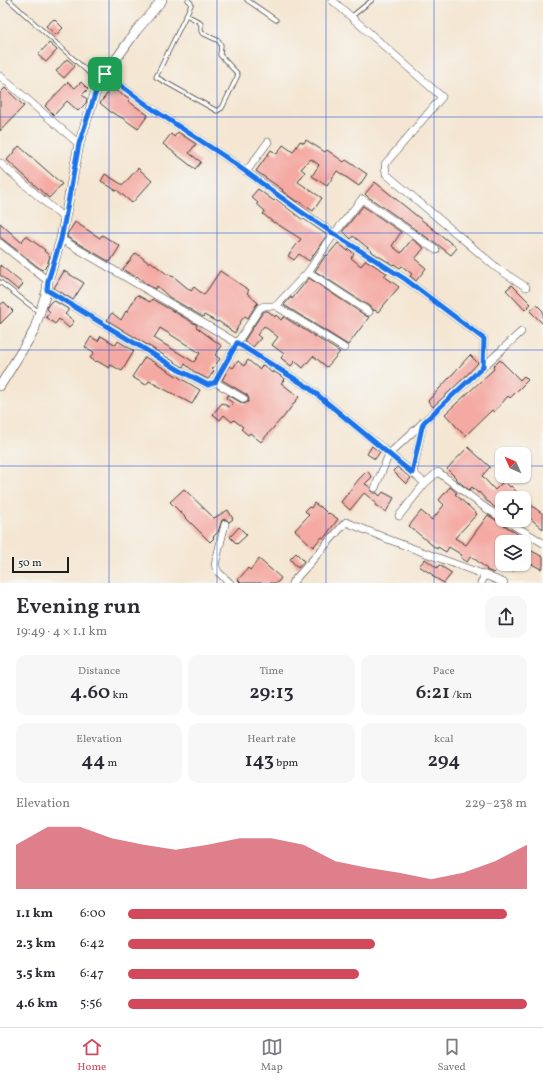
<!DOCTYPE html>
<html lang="en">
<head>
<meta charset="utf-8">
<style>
  :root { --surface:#fff; --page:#f7f7f7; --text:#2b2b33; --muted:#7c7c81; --line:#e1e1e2; --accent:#d1495b }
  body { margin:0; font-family:Vollkorn,serif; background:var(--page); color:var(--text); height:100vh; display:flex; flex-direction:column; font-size:15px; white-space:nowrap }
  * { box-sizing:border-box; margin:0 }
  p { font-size:13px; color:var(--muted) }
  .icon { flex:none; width:22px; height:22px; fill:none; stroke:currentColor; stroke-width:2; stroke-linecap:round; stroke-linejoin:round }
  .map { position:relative; height:583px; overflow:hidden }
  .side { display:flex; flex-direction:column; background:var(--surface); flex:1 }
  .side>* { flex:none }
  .needle { width:26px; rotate:315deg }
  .controls { position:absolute; left:495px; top:447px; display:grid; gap:8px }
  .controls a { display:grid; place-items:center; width:36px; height:36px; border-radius:8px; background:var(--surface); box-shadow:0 1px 3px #0004; font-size:20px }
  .scale { position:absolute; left:12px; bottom:10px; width:57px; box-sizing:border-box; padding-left:4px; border:2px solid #1c1c1c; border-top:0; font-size:11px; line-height:14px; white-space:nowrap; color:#1c1c1c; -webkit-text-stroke:3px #f6f6f2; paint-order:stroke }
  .pin { position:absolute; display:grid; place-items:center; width:34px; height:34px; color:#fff; margin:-17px; border-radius:8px; box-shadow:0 2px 6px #0006 }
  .round { display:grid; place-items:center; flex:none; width:42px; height:42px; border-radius:12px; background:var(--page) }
  .overview { display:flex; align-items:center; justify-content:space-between; height:68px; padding:0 16px }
  h1 { font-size:22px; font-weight:600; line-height:30px }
  .stats { display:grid; grid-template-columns:repeat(3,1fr); gap:6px; height:68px; padding:4px 16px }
  .stats div { display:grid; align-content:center; border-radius:10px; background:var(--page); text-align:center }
  .stats b { font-size:20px; font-weight:600 }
  .stats small { font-size:11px; font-weight:400 }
  .stats p { font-size:11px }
  .chart { height:112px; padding:8px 16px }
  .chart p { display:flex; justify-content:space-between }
  .chart svg { width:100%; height:72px; margin-top:4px; fill:var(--accent); opacity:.7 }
  ul { padding:0 16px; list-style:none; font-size:13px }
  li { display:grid; grid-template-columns:64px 48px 1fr; align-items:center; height:30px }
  li i { height:10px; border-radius:5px; background:var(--accent) }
  .menu { display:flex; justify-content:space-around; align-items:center; height:56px; border-top:1px solid var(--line); background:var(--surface); font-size:11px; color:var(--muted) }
  .menu a { display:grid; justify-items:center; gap:2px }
  .menu .active { color:var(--accent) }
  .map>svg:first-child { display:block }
  .building { fill:#f4a9a2; fill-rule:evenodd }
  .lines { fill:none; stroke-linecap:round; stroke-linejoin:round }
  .service-casing { stroke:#3c3a37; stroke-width:5 }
  .minor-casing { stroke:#3c3a37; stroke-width:8 }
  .tertiary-casing { stroke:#3c3a37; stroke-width:10 }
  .service { stroke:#fff; stroke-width:3.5 }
  .minor { stroke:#fff; stroke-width:7 }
  .tertiary { stroke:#fff; stroke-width:9 }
  .route-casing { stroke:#fff; stroke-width:8 }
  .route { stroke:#1a73e8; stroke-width:5 }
  .grid { fill:none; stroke:#1d4ed8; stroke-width:1; stroke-opacity:0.55 }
</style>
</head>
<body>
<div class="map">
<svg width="543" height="583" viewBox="0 0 543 583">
  <rect width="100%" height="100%" fill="#f6f6f2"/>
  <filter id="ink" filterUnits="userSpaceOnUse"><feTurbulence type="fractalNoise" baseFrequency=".025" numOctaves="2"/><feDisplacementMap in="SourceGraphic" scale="8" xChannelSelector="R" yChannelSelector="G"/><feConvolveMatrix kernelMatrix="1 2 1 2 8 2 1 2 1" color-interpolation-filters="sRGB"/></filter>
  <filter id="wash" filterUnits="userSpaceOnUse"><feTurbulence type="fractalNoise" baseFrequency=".012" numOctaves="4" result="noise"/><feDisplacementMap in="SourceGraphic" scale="16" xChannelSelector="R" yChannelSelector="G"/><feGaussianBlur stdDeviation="0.9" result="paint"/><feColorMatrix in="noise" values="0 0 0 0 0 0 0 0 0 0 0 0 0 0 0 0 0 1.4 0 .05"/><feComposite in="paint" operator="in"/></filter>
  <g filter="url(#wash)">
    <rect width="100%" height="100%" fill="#f4e6d2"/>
    <g id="blocks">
      <g class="building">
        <polygon points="54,19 63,28 56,35 46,26"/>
        <polygon points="49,43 57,50 46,62 38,55"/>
        <polygon points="67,59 75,66 64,78 56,71"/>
        <polygon points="68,82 75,88 81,82 88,89 82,95 87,99 86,103 78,111 67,101 54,115 45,106"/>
        <polygon points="5,88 24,106 0,131 0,93"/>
        <polygon points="112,88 124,96 124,95 130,99 128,101 148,115 138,129 124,119 111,112 100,103"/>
        <polygon points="178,132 196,144 189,153 201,162 195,169 163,144 171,134 174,137"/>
        <polygon points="306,140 325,152 327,150 344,162 346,160 367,174 359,186 337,171 327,186 312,176 319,165 311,159 301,169 305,172 298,182 322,198 313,211 298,201 297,202 282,191 283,190 256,171 271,150 277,154 283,145 293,152 300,141 304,143"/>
        <polygon points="19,146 62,184 49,198 7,160"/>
        <polygon points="138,168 152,181 132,203 117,190 117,191 101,181 105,174 123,185"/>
        <polygon points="375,182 423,221 457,248 451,255 433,241 432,241 367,196 365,194"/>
        <polygon points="258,189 274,201 276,199 303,220 304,219 327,235 309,261 299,254 294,260 288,256 301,239 274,222 274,223 263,214 265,211 257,204 258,203 251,197"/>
        <polygon points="363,206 401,232 392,246 401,253 412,239 424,248 415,259 426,268 416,281 410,276 412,274 402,266 400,268 394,264 393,265 372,252 372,251 353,236 351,239 343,231"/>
        <polygon points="75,222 100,238 102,235 120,246 110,262 67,237 68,233"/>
        <polygon points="0,223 21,242 26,236 45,250 44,251 50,256 47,265 42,270 0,237"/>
        <polygon points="338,243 348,251 349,249 354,254 351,258 361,266 366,260 387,273 384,276 399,287 378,312 375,310 374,311 372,308 315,271 326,255 327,256"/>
        <polygon points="136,253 149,263 150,261 168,275 169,274 172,277 173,276 191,291 194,287 204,295 220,271 249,290 247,293 258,303 256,305 248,318 245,316 240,322 235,333 230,330 230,329 218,321 217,322 204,315 203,317 169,297 157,286 155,289 146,284 137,276 136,277 125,271 123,269"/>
        <polygon points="0,265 23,284 18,290 0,275"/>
        <polygon points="64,271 84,283 73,300 54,288"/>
        <polygon points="309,278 366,316 369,317 348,345 284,305 291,297 292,299"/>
        <polygon points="512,285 531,304 525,310 506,290"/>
        <path d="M137,295l13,7 2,-3 45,26 -1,2 26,19 -7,9 5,4 -8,10 2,2 -6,8 -12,-6 -11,-9 -2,3 -2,-1 -74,-46 5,-7 9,7 5,-9 1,1zM160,328l40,25 -6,9 -40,-24z"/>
        <polygon points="53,300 68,309 68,311 65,314 74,321 69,328 59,319 55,324 46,317 50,312 47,309 48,305"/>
        <polygon points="4,302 13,311 0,324 0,305"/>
        <polygon points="537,305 543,311 543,324 530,311"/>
        <polygon points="265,311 268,311 275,317 276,315 281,320 284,317 340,352 327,367 313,356 303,368 295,361 291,366 281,358 284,354 272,345 278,337 264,326 257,335 261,338 253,347 244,341 263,312"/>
        <polygon points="101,336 116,345 118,341 134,351 122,371 111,365 109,368 97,361 96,362 90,358 94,352 85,347 91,337 98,341"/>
        <polygon points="470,355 478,363 465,377 433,407 428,401"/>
        <polygon points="145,357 200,390 192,404 149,381 146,385 132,377"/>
        <polygon points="248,360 259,369 263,365 272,373 273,371 281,376 285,379 281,383 299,397 282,419 281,419 261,442 250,433 248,435 241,429 243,427 234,420 232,422 224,415 220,420 213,414 222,403 229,407 233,403 226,398 228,395 242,403 244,404 248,402 249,399 247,395 222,380 230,366 233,368 238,361 244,366"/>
        <polygon points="500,360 520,380 524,376 528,380 510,398 508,396 494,412 492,410 465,436 445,414 494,369 493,367"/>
        <polygon points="372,446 380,452 375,459 367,454"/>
        <polygon points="468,447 490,467 482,476 495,490 504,481 510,487 511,486 518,493 512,498 502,498 502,507 499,510 494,507 489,502 488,502 479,492 478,493 472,487 469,490 457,480 457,479 447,469"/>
        <polygon points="397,467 411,478 406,484 393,471"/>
        <polygon points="367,471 372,477 365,484 370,487 371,491 373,493 377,493 380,496 383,492 394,498 386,512 375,505 376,503 364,493 350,510 341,502 359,479"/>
        <polygon points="450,487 457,493 455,494 477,514 455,538 466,545 488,515 516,533 522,538 519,542 502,542 502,564 517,564 514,571 499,564 494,573 486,570 487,569 471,556 467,562 460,557 462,555 449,547 446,552 438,547 437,549 409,526 421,511 432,520 444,505 439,500"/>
        <polygon points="184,489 214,518 228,510 233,519 229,522 226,519 222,520 218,532 213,537 214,538 210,542 170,502"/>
        <polygon points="524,500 543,514 543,529 524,513"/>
        <polygon points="314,503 320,507 320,506 328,514 329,513 338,519 324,538 322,537 313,547 295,530 309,515 305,511 309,507 311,508"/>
        <polygon points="239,527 247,535 237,544 230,537"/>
        <polygon points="524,540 531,545 528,549 543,557 543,566 541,569 524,560"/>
        <polygon points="296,553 304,561 298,568 290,559"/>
        <polygon points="259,559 281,578 277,583 241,583 238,580 248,568 250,570"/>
        <polygon points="425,559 437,568 439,565 452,573 444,583 432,576 433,575 419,566"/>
      </g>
    </g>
  </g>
  <g filter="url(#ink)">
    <use href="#blocks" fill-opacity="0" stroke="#3c3a37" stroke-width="1"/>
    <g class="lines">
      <defs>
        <g id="service">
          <polyline points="9,0 88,72 97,84"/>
          <polyline points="247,0 276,20"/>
          <polyline points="186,15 198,21 201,24 201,31 202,33 219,41 221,45 220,55 236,72 238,75 222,108 217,111 156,77 191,5 191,3 188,0"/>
          <polyline points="351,17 372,0"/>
          <polyline points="0,282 39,312"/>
        </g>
        <g id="minor">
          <polyline points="332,0 442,97 385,164 386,174 497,268 526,287"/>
          <polyline points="105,74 154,110 224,156 334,234 308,272 369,312"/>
          <polyline points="0,76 79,144"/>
          <polyline points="0,163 65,219"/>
          <polyline points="246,172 268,142"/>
          <polyline points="61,239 237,343 308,387 425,483 438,472 487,509 502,518"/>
          <polyline points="0,243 48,281"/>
          <polyline points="436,250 362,199 334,234 405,279 484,339 483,367"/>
          <polyline points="47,290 179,370 208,385 215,382 237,343 260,308 264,306 276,306 344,348"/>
          <polyline points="276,306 308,272"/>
          <polyline points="215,382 244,399"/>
          <polyline points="413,473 423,422"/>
          <polyline points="375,488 389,454 521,332"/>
          <polyline points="399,516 425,483"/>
          <polyline points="505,520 543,543"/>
          <polyline points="225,524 215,565 218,572 230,583"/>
          <polyline points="292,583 346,522 390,540 485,575 504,583"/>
          <polyline points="481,583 485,575"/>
        </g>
        <polyline id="tertiary" points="0,386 34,331 47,290 48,281 61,239 79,144 98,85 136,31 162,0"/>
      </defs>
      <use href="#service" class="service-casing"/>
      <use href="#minor" class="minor-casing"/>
      <use href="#tertiary" class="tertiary-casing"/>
      <use href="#service" class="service"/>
      <use href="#minor" class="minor"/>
      <use href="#tertiary" class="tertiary"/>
    </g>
  </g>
  <g class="lines" filter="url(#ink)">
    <defs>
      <polygon id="route" points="105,74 154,110 224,156 300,211 334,234 405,279 484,339 483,367 424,422 422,427 412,473 308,387 237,343 215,382 208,385 179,370 47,290 48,281 61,239 65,219 79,144 98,85"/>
    </defs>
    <use href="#route" class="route-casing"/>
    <use href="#route" class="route"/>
  </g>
  <path class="grid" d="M109,0v583M217,0v583M326,0v583M434,0v583M0,117h543M0,233h543M0,350h543M0,466h502M524,466h19"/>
</svg>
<div class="controls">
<a><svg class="needle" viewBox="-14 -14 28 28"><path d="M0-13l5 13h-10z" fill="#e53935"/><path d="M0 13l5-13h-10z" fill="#7c7c81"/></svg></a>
<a><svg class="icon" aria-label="locate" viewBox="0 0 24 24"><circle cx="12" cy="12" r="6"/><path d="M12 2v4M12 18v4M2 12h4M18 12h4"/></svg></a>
<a><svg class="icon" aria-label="layers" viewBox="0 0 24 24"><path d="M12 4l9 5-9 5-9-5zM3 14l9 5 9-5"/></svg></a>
</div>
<div class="scale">50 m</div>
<div class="pin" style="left:105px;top:74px;background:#1e9e55"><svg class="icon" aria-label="arrive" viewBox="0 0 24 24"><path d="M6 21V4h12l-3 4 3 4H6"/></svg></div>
</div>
<section class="side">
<div class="overview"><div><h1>Evening run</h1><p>19:49 · 4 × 1.1 km</p></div><a class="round"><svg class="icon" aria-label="share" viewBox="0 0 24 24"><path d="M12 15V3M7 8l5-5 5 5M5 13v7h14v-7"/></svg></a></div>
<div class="stats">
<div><p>Distance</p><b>4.60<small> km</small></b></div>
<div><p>Time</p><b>29:13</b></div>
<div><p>Pace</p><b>6:21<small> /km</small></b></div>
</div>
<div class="stats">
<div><p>Elevation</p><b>44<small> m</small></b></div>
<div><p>Heart rate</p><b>143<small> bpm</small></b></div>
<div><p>kcal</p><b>294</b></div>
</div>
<div class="chart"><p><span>Elevation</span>229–238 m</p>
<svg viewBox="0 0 160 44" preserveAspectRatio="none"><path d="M0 44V17L10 6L20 6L30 13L40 17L50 20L60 17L70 13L80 13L90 17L100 27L110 31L120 34L130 38L140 34L150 27L160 17V44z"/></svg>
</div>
<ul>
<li><b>1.1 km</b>6:00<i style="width:95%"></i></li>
<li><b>2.3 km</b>6:42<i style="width:62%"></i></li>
<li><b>3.5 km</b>6:47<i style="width:58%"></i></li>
<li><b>4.6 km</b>5:56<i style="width:100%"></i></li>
</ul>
</section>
<nav class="menu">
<a class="active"><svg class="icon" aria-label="home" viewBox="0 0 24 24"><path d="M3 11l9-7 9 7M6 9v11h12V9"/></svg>Home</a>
<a><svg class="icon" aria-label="map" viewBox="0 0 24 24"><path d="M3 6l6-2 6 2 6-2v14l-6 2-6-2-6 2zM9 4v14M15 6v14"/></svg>Map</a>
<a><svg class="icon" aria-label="saved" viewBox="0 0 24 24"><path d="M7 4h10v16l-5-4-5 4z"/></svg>Saved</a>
</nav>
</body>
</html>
